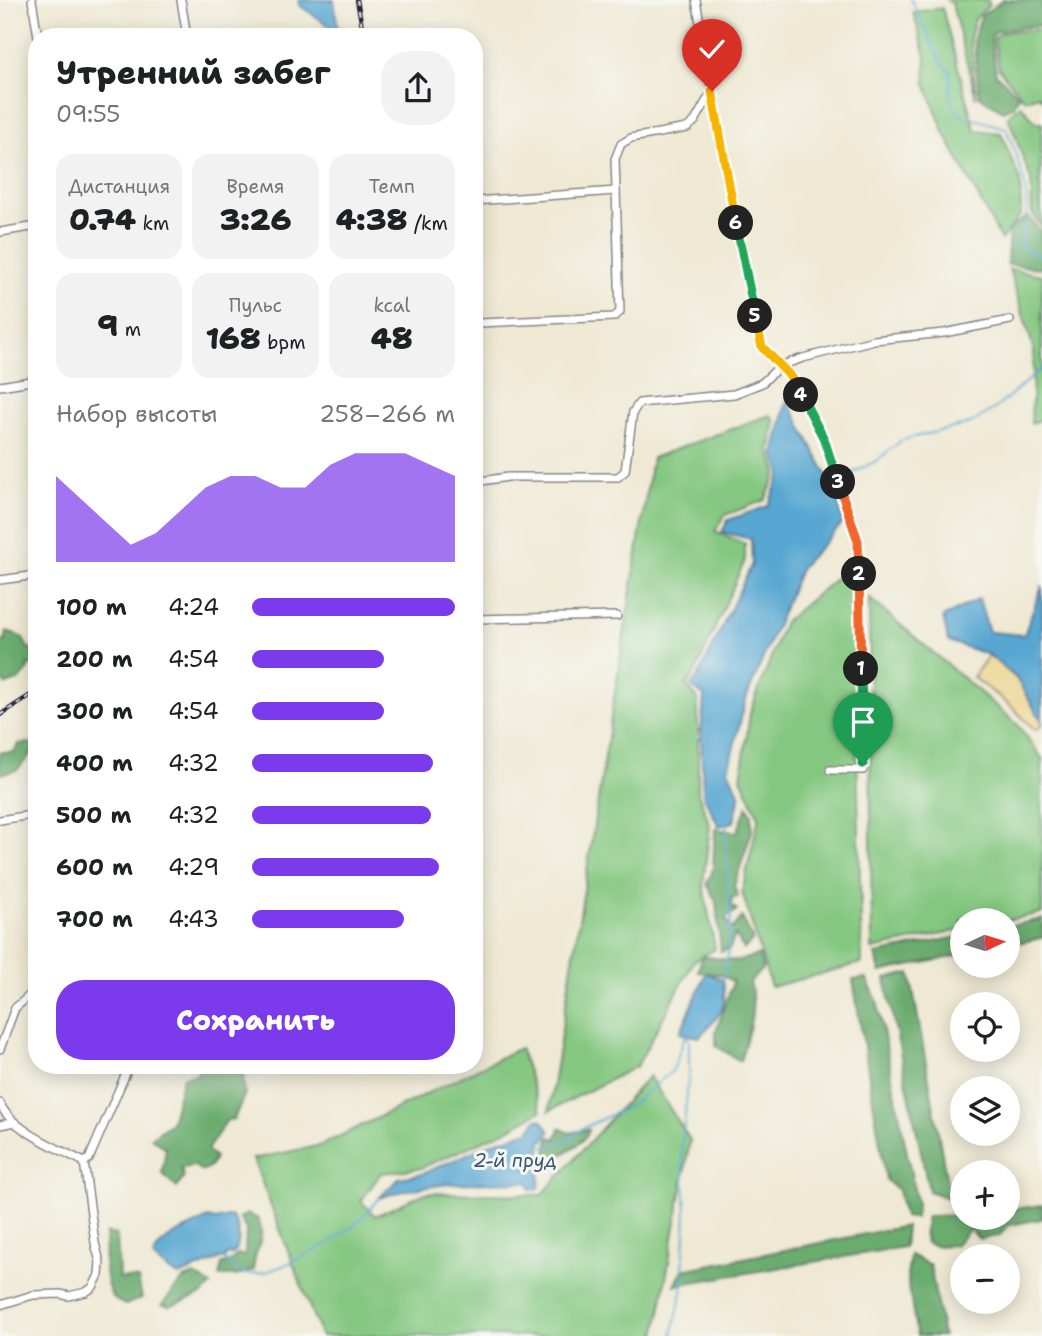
<!DOCTYPE html>
<html lang="ru">
<head>
<meta charset="utf-8">
<style>
  :root { --surface:#fff; --page:#f2f2f2; --text:#202124; --muted:#757577; --accent:#7c3aed }
  body { margin:0; font-family:"Shantell Sans",sans-serif; background:var(--page); color:var(--text); height:100vh; display:flex; flex-direction:column; font-size:26px; white-space:nowrap }
  * { box-sizing:border-box; margin:0 }
  p { font-size:23px; color:var(--muted) }
  .icon { flex:none; width:38px; height:38px; fill:none; stroke:currentColor; stroke-width:2; stroke-linecap:round; stroke-linejoin:round }
  .map { position:relative; flex:1; overflow:hidden }
  .details { position:absolute; left:28px; top:28px; width:455px; height:1046px; display:flex; flex-direction:column; background:var(--surface); border-radius:28px; box-shadow:0 4px 18px #0003 }
  .details>* { flex:none }
  .needle { width:46px; rotate:86deg }
  .controls { position:absolute; left:950px; top:908px; display:grid; gap:14px }
  .controls a { display:grid; place-items:center; width:70px; height:70px; border-radius:50%; background:var(--surface); box-shadow:0 4px 18px #0003; font-size:35px }
  .pin { position:absolute; display:grid; place-items:center; width:60px; height:60px; color:#fff; margin:-72px -30px; border-radius:50% 50% 50% 0; rotate:-45deg; box-shadow:0 0 7px #0007 }
  .pin .icon { rotate:45deg }
  .km { position:absolute; width:35px; height:35px; margin:-18px; border-radius:50%; background:#222; color:#fff; font-size:19px; line-height:35px; text-align:center }
  .round { display:grid; place-items:center; flex:none; width:74px; height:74px; border-radius:28px; background:var(--page) }
  .head { display:flex; align-items:center; justify-content:space-between; height:119px; padding:0 28px }
  h1 { font-size:32px; font-weight:800; line-height:52px }
  .figures { display:grid; grid-template-columns:repeat(3,1fr); gap:10px; height:119px; padding:7px 28px }
  .figures div { display:grid; align-content:center; border-radius:18px; background:var(--page); text-align:center }
  .figures b { font-size:30px; font-weight:800 }
  .figures small { font-size:19px; font-weight:400 }
  .figures p { font-size:19px }
  .chart { height:196px; padding:14px 28px }
  .chart p { display:flex; justify-content:space-between }
  .chart svg { width:100%; height:126px; margin-top:7px; fill:var(--accent); opacity:.7 }
  .action { display:flex; gap:14px; margin-top:auto; padding:14px 28px }
  .action a { flex:1; height:80px; border-radius:28px; background:var(--accent); color:#fff; font-size:28px; font-weight:800; line-height:80px; text-align:center }
  ul { padding:0 28px; list-style:none; font-size:23px }
  li { display:grid; grid-template-columns:112px 84px 1fr; align-items:center; height:52px }
  li i { height:18px; border-radius:9px; background:var(--accent) }
  .map>svg:first-child { display:block }
  .green { fill:#84c780; stroke:#53745e; stroke-width:2 }
  .forest { fill:#6bac6e; stroke:#466754; stroke-width:2 }
  .sand { fill:#eeda9e; stroke:#887e6c; stroke-width:2 }
  .water { fill:#59a7d2; stroke:#3e6486; stroke-width:2 }
  .lines { fill:none; stroke-linecap:round; stroke-linejoin:round }
  .stream { stroke:#59a7d2; stroke-width:2 }
  .minor-casing { stroke:#888687; stroke-width:10 }
  .minor { stroke:#fff; stroke-width:7 }
  .rail-casing { stroke:#22223b; stroke-width:4.5 }
  .rail { stroke:#f6f6f2; stroke-width:2; stroke-dasharray:5; stroke-linecap:butt }
  .split-1-casing { stroke:#fff; stroke-width:14 }
  .split-2-casing { stroke:#fff; stroke-width:14 }
  .split-3-casing { stroke:#fff; stroke-width:14 }
  .split-4-casing { stroke:#fff; stroke-width:14 }
  .split-5-casing { stroke:#fff; stroke-width:14 }
  .split-6-casing { stroke:#fff; stroke-width:14 }
  .split-7-casing { stroke:#fff; stroke-width:14 }
  .split-8-casing { stroke:#fff; stroke-width:14 }
  .split-1 { stroke:#22a559; stroke-width:9 }
  .split-2 { stroke:#f0652b; stroke-width:9 }
  .split-3 { stroke:#f0652b; stroke-width:9 }
  .split-4 { stroke:#22a559; stroke-width:9 }
  .split-5 { stroke:#f5b400; stroke-width:9 }
  .split-6 { stroke:#22a559; stroke-width:9 }
  .split-7 { stroke:#f5b400; stroke-width:9 }
  .split-8 { stroke:#f5b400; stroke-width:9 }
  .labels { text-anchor:middle; stroke-width:6; stroke-linejoin:round; paint-order:stroke }
  .water-label { font-size:19px; font-style:italic; fill:#385777; stroke:#f6f6f2 }
</style>
</head>
<body>
<div class="map">
<svg width="1042" height="1336" viewBox="0 0 1042 1336">
  <rect width="100%" height="100%" fill="#f6f6f2"/>
  <filter id="ink" filterUnits="userSpaceOnUse"><feTurbulence type="fractalNoise" baseFrequency=".0143" numOctaves="2"/><feDisplacementMap in="SourceGraphic" scale="14" xChannelSelector="R" yChannelSelector="G"/><feConvolveMatrix kernelMatrix="1 2 1 2 8 2 1 2 1" color-interpolation-filters="sRGB"/></filter>
  <filter id="wash" filterUnits="userSpaceOnUse"><feTurbulence type="fractalNoise" baseFrequency=".00686" numOctaves="4" result="noise"/><feDisplacementMap in="SourceGraphic" scale="28" xChannelSelector="R" yChannelSelector="G"/><feGaussianBlur stdDeviation="1.57" result="paint"/><feColorMatrix in="noise" values="0 0 0 0 0 0 0 0 0 0 0 0 0 0 0 0 0 1.4 0 .05"/><feComposite in="paint" operator="in"/></filter>
  <g filter="url(#wash)">
    <rect width="100%" height="100%" fill="#efe9d3"/>
    <g class="green">
      <polygon points="947,0 988,0 989,5 974,20 970,38 976,98 952,4"/>
      <polygon points="942,8 975,130 1001,133 1020,181 1021,214 1001,240 944,132 925,82 926,57 913,12"/>
      <polygon points="1042,29 1042,99 1038,95 1025,100 999,69 994,38 1000,33"/>
      <polygon points="1021,105 1035,122 1042,123 1040,193 1042,227 1032,213 1031,180 1008,116"/>
      <polygon points="1009,269 1042,275 1042,419 1031,424 1034,350"/>
      <polygon points="770,415 775,421 770,451 777,473 765,500 725,515 715,531 745,544 745,560 695,673 686,685 698,699 698,793 710,825 703,884 715,949 694,961 637,1066 549,1111 652,458"/>
      <polygon points="848,568 853,586 862,963 771,987 742,892 759,817 741,778 750,713 784,622"/>
      <polygon points="869,598 1018,725 1042,758 1042,913 1008,920 962,920 962,930 872,949"/>
      <polygon points="520,1048 541,1111 507,1130 421,1168 381,1173 361,1201 375,1216 425,1193 542,1195 649,1076 690,1140 656,1336 321,1336 253,1159 322,1145"/>
    </g>
    <g class="forest">
      <polygon points="1003,0 1042,0 1042,25 997,31 991,36 996,74 1019,96 1014,106 1003,111 979,96 974,38 981,16"/>
      <polygon points="1028,216 1042,233 1042,267 1039,268 1007,264 1009,229"/>
      <polygon points="7,632 22,637 28,648 37,651 37,661 32,666 27,665 28,670 18,681 6,685 0,678 0,643 5,641"/>
      <polygon points="37,740 37,747 17,770 0,774 0,752 14,752 18,744 33,743"/>
      <polygon points="747,806 752,815 752,831 734,886 738,897 732,898 731,905 737,910 725,919 732,929 742,917 753,940 744,949 735,935 730,948 721,952 716,902 707,884 713,869 715,829 737,832"/>
      <polygon points="1042,919 1042,938 1008,945 1008,926"/>
      <polygon points="962,936 962,955 880,972 876,954"/>
      <path d="M759,955l4,13 -13,14c7,27 -2,52 -10,79l-24,-15v-15l17,-49 -11,-7 -24,-3 4,-16 35,5z"/>
      <polygon points="910,973 950,1199 929,1191 885,979"/>
      <polygon points="866,978 877,1000 917,1204 915,1218 904,1217 898,1190 886,1180 853,980"/>
      <polygon points="199,1066 247,1066 243,1080 245,1093 234,1119 227,1120 207,1150 215,1157 211,1166 201,1171 195,1166 181,1168 184,1177 177,1188 162,1173 166,1148 151,1138 171,1123 183,1077 198,1074"/>
      <path d="M560,1128l9,5 20,-4c-3,16 -33,27 -45,37l5,-29 7,2z"/>
      <polygon points="1042,1205 1042,1219 1009,1225 999,1236 979,1239 970,1229 955,1245 935,1246 926,1243 924,1230 927,1216 962,1215 962,1218 1008,1218 1008,1210"/>
      <path d="M248,1214l10,5c10,23 -7,33 -4,51l-18,6h-17l3,-12 7,-1 9,-9 7,2 1,-27 -7,-11z"/>
      <polygon points="906,1226 904,1247 675,1285 683,1270"/>
      <path d="M106,1233l11,2 2,43 19,1 4,19 -17,7c-3,-2 -7,-3 -10,-6 -13,-12 -11,-50 -9,-66z"/>
      <polygon points="910,1255 930,1265 943,1336 917,1336 907,1277"/>
      <polygon points="195,1275 211,1285 203,1294 169,1307 162,1305 183,1279"/>
    </g>
    <polygon class="sand" points="989,655 1016,678 1042,721 1042,726 1035,730 1012,707 973,677"/>
    <g class="water">
      <polygon points="299,0 334,0 339,37 333,37 332,28 299,5"/>
      <polygon points="787,399 836,492 843,523 801,567 746,699 728,770 740,795 734,822 719,826 703,795 701,734 704,696 691,686 699,675 752,564 751,539 722,532 728,520 768,506 781,474 774,454"/>
      <polygon points="1042,585 1042,721 1016,678 989,655 948,641 943,617 979,599 989,632 1024,635"/>
      <path d="M706,973l17,7c5,31 -4,35 -24,57l-19,-4z"/>
      <path d="M537,1119l5,1 8,12 -9,11 -2,46 -8,1 -3,-8c-53,1 -97,-1 -149,16l20,-20 23,-4 75,-33 32,-10z"/>
      <path d="M231,1216c9,10 11,29 1,39l-5,-1 -3,5h-4l-41,17c-6,-2 -20,-13 -26,-19 8,-22 36,-27 54,-39l10,2z"/>
    </g>
    <g class="lines">
      <g class="stream">
        <path d="M911,0l31,63 8,8 1,30 9,14 46,13c15,39 30,76 14,117l22,12"/>
        <polyline points="839,480 876,461 902,440 970,424 997,407 1042,368"/>
        <polyline points="723,980 728,954 731,919 728,893 726,824"/>
        <polyline points="541,1148 568,1140 583,1128 628,1107 645,1094 673,1070 685,1036"/>
        <path d="M224,1259c8,7 13,13 23,15 24,4 91,-35 110,-51 8,-7 15,-16 22,-25"/>
        <polyline points="672,1336 682,1292 686,1212 682,1147 689,1070 689,1040 686,1034"/>
      </g>
    </g>
  </g>
  <g filter="url(#ink)">
    <g class="lines">
      <defs>
        <g id="minor">
          <polyline points="32,0 38,37"/>
          <polyline points="181,0 187,37"/>
          <polyline points="696,0 743,263 762,347 792,378 824,439 858,541 863,770 830,770"/>
          <polyline points="474,201 616,191"/>
          <polyline points="0,232 37,226"/>
          <polyline points="474,325 480,323 614,317 620,312 615,159 621,144 631,138 687,128 695,121 712,91"/>
          <polyline points="0,386 37,380"/>
          <polyline points="474,482 508,477 618,477 625,471 633,412 639,403 734,394 762,383 780,366 803,358 874,340 944,333 1010,320"/>
          <polyline points="0,580 37,575"/>
          <polyline points="474,619 617,616"/>
          <polyline points="0,820 37,814"/>
          <polyline points="0,1049 15,1008 37,989"/>
          <path d="M0,1103c9,26 60,46 84,59"/>
          <polyline points="0,1125 14,1122"/>
          <polyline points="0,1305 33,1295 60,1294 69,1296 86,1292 93,1287 99,1275 100,1262 95,1243 84,1162 89,1159 129,1066"/>
        </g>
      </defs>
      <use href="#minor" class="minor-casing"/>
      <use href="#minor" class="minor"/>
      <defs>
        <g id="rail">
          <polyline points="357,0 364,37"/>
          <polyline points="0,715 37,691"/>
        </g>
      </defs>
      <use href="#rail" class="rail-casing"/>
      <use href="#rail" class="rail"/>
    </g>
  </g>
  <g class="lines" filter="url(#ink)">
    <defs>
      <polyline id="split-1" points="861,669 863,764"/>
      <polyline id="split-2" points="859,574 861,669"/>
      <polyline id="split-3" points="838,482 858,541 859,574"/>
      <polyline id="split-4" points="801,395 824,439 838,482"/>
      <polyline id="split-5" points="755,316 762,347 792,378 801,395"/>
      <polyline id="split-6" points="736,223 755,316"/>
      <polyline id="split-7" points="719,130 736,223"/>
      <polyline id="split-8" points="712,91 719,130"/>
    </defs>
    <use href="#split-1" class="split-1-casing"/>
    <use href="#split-2" class="split-2-casing"/>
    <use href="#split-3" class="split-3-casing"/>
    <use href="#split-4" class="split-4-casing"/>
    <use href="#split-5" class="split-5-casing"/>
    <use href="#split-6" class="split-6-casing"/>
    <use href="#split-7" class="split-7-casing"/>
    <use href="#split-8" class="split-8-casing"/>
    <use href="#split-1" class="split-1"/>
    <use href="#split-2" class="split-2"/>
    <use href="#split-3" class="split-3"/>
    <use href="#split-4" class="split-4"/>
    <use href="#split-5" class="split-5"/>
    <use href="#split-6" class="split-6"/>
    <use href="#split-7" class="split-7"/>
    <use href="#split-8" class="split-8"/>
  </g>
  <g class="labels">
    <g class="water-label">
      <text x="515" y="1167">2-й пруд</text>
    </g>
  </g>
</svg>
<div class="controls">
<a><svg class="needle" viewBox="-14 -14 28 28"><path d="M0-13l5 13h-10z" fill="#e53935"/><path d="M0 13l5-13h-10z" fill="#757577"/></svg></a>
<a><svg class="icon" aria-label="locate" viewBox="0 0 24 24"><circle cx="12" cy="12" r="6"/><path d="M12 2v4M12 18v4M2 12h4M18 12h4"/></svg></a>
<a><svg class="icon" aria-label="layers" viewBox="0 0 24 24"><path d="M12 4l9 5-9 5-9-5zM3 14l9 5 9-5"/></svg></a>
<a>+</a>
<a>−</a>
</div>
<div class="pin" style="left:863px;top:764px;background:#1e9e55"><svg class="icon" aria-label="arrive" viewBox="0 0 24 24"><path d="M6 21V4h12l-3 4 3 4H6"/></svg></div>
<div class="pin" style="left:712px;top:91px;background:#d93025"><svg class="icon" aria-label="check" viewBox="0 0 24 24"><path d="M5 12l5 5 9-10"/></svg></div>
<b class="km" style="left:861px;top:669px">1</b>
<b class="km" style="left:859px;top:574px">2</b>
<b class="km" style="left:838px;top:482px">3</b>
<b class="km" style="left:801px;top:395px">4</b>
<b class="km" style="left:755px;top:316px">5</b>
<b class="km" style="left:736px;top:223px">6</b>
<section class="details">
<div class="head"><div><h1>Утренний забег</h1><p>09:55</p></div><a class="round"><svg class="icon" aria-label="share" viewBox="0 0 24 24"><path d="M12 15V3M7 8l5-5 5 5M5 13v7h14v-7"/></svg></a></div>
<div class="figures">
<div><p>Дистанция</p><b>0.74<small> km</small></b></div>
<div><p>Время</p><b>3:26</b></div>
<div><p>Темп</p><b>4:38<small> /km</small></b></div>
</div>
<div class="figures">
<div><b>9<small> m</small></b></div>
<div><p>Пульс</p><b>168<small> bpm</small></b></div>
<div><p>kcal</p><b>48</b></div>
</div>
<div class="chart"><p><span>Набор высоты</span>258–266 m</p>
<svg viewBox="0 0 160 44" preserveAspectRatio="none"><path d="M0 44V14L10 22L20 30L30 38L40 34L50 26L60 18L70 14L80 14L90 18L100 18L110 10L120 6L130 6L140 6L150 10L160 14V44z"/></svg>
</div>
<ul>
<li><b>100 m</b>4:24<i style="width:100%"></i></li>
<li><b>200 m</b>4:54<i style="width:65%"></i></li>
<li><b>300 m</b>4:54<i style="width:65%"></i></li>
<li><b>400 m</b>4:32<i style="width:89%"></i></li>
<li><b>500 m</b>4:32<i style="width:88%"></i></li>
<li><b>600 m</b>4:29<i style="width:92%"></i></li>
<li><b>700 m</b>4:43<i style="width:75%"></i></li>
</ul>
<div class="action"><a>Сохранить</a></div>
</section>
</div>
</body>
</html>
